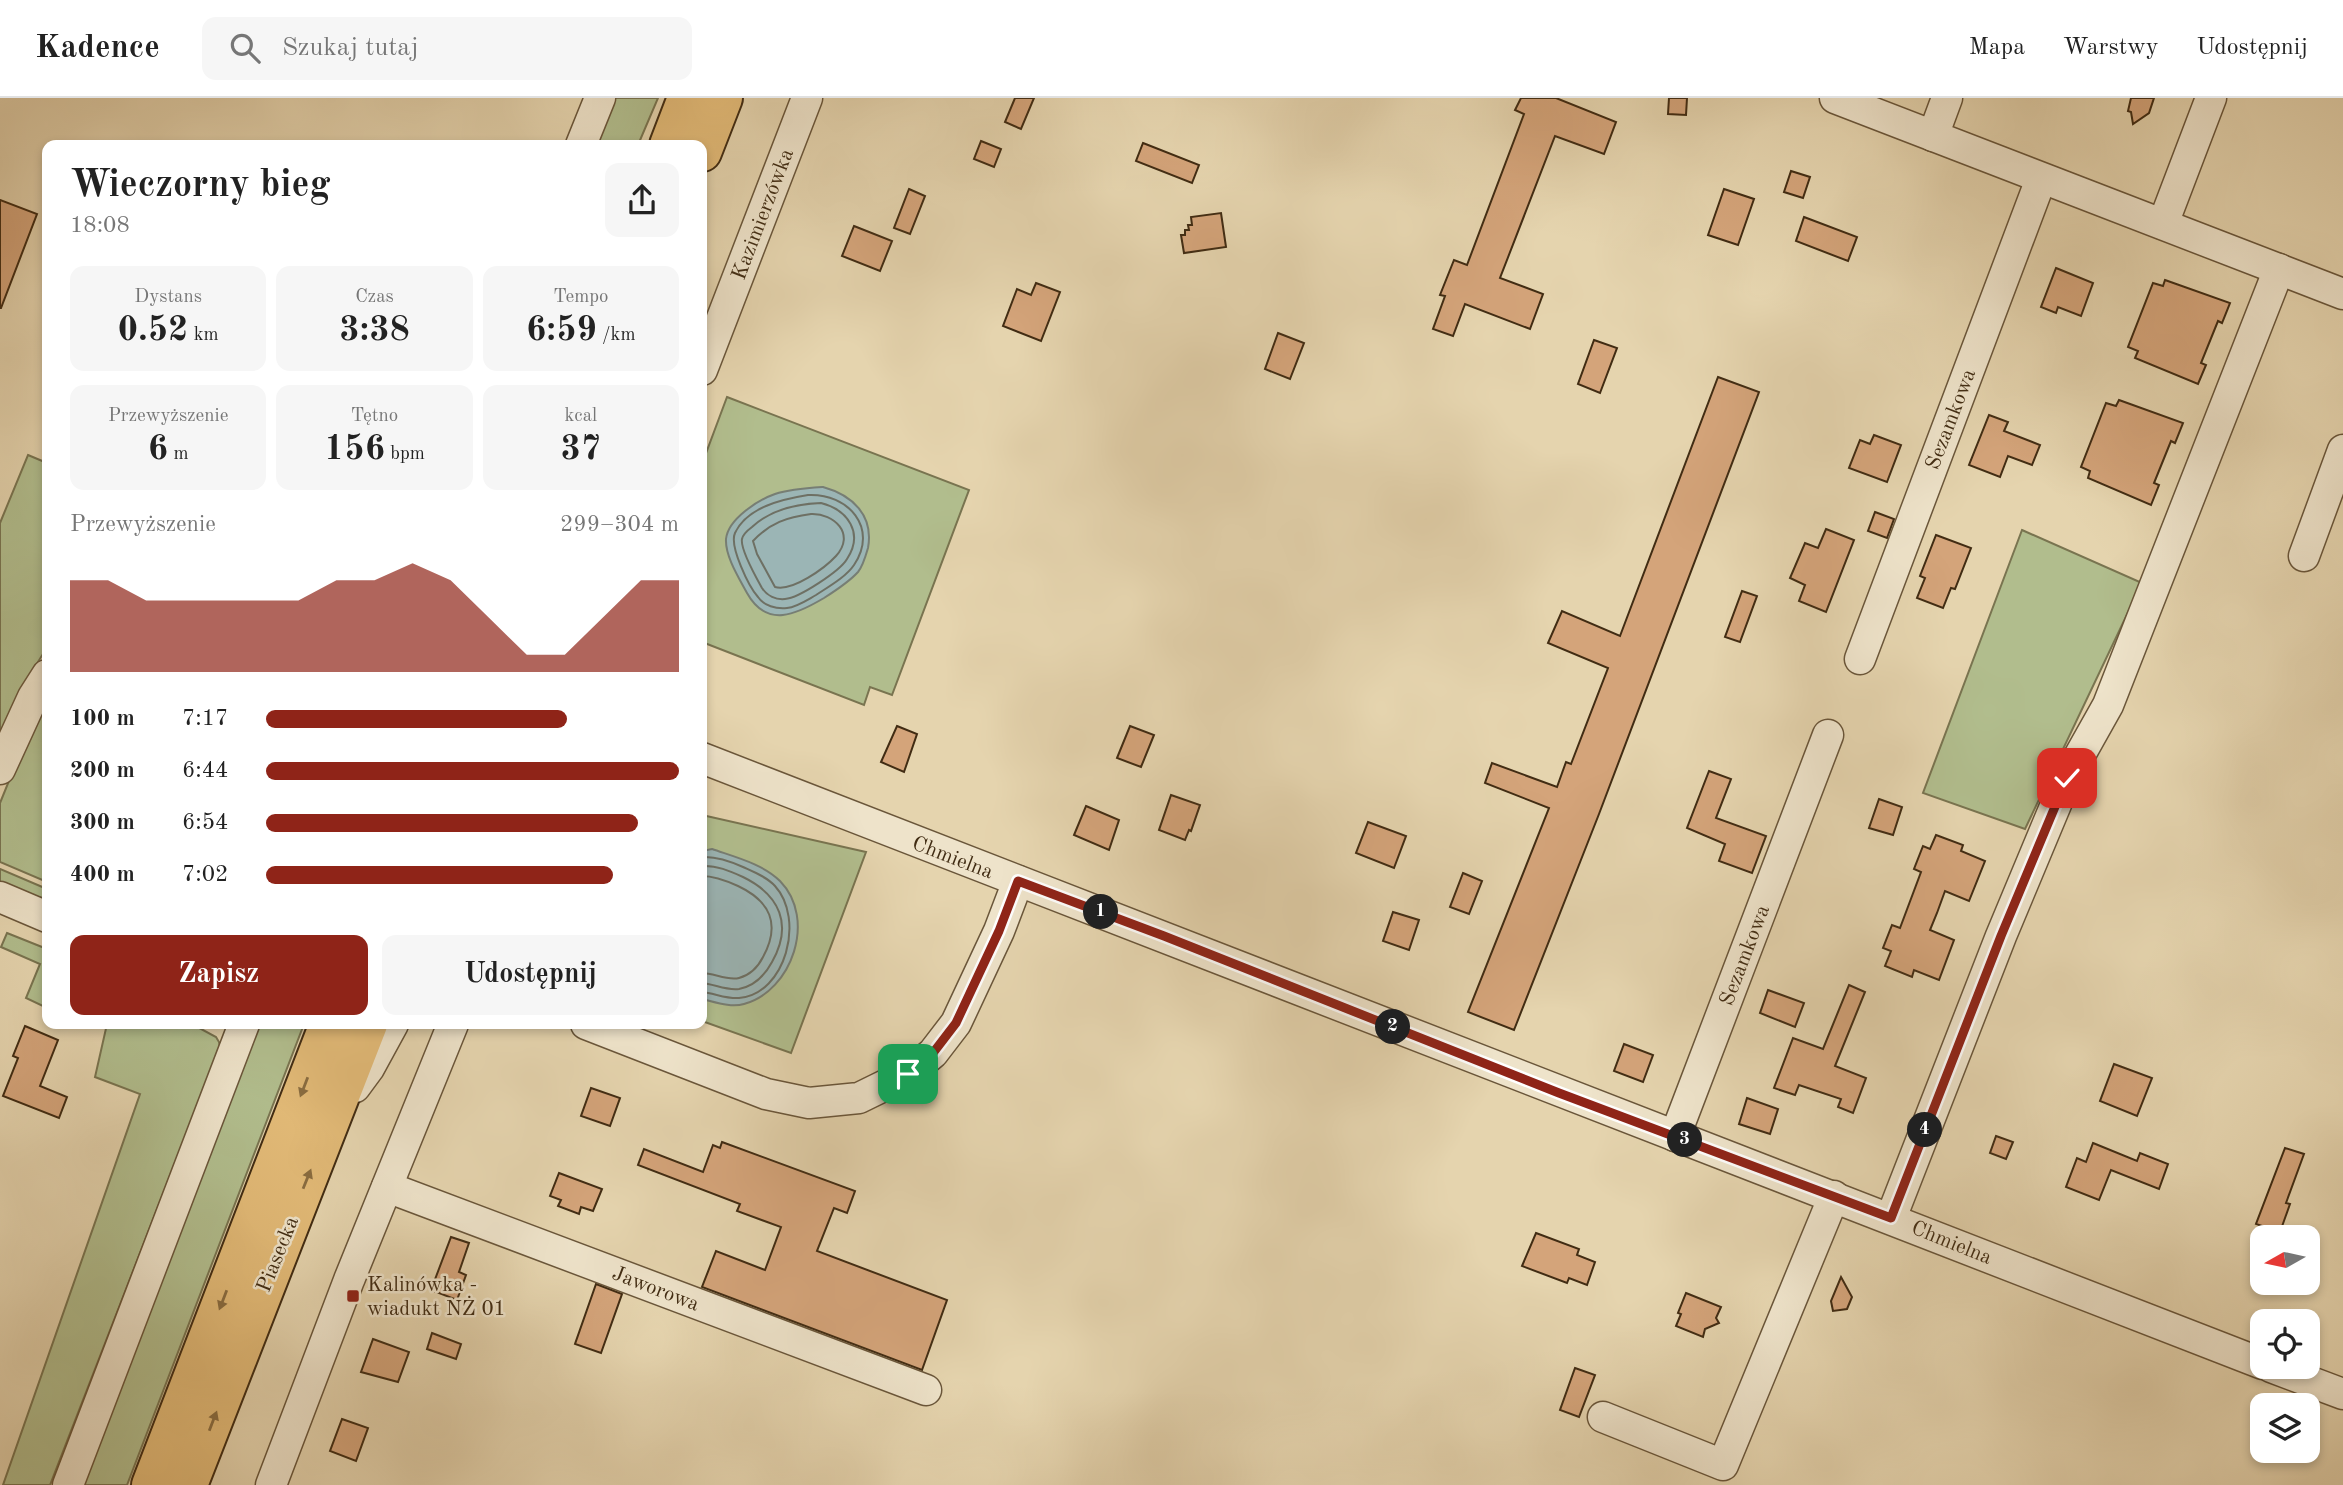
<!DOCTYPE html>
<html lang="pl">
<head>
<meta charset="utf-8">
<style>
  :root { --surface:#fff; --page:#f6f6f6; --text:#222; --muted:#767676; --line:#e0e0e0; --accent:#8f2418 }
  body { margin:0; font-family:"Old Standard TT",serif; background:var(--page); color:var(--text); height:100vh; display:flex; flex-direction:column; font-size:26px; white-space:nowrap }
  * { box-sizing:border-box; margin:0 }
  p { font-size:23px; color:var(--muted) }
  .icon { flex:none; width:38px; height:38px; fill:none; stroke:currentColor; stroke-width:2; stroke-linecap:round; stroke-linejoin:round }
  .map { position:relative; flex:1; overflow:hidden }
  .side { position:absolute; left:42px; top:42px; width:665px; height:889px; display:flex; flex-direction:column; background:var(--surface); border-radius:14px; box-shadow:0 4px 10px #0003 }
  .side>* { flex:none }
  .needle { width:46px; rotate:261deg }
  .fabs { position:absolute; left:2250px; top:1127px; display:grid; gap:14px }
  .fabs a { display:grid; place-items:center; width:70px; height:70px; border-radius:14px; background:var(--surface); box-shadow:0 4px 10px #0003; font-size:35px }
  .pin { position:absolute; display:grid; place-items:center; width:60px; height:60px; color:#fff; margin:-30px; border-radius:14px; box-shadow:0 4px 10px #0006 }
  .km { position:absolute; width:35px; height:35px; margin:-18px; border-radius:50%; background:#222; color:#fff; font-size:19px; line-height:35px; text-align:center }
  .round { display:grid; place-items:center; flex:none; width:74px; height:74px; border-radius:14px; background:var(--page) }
  .head { display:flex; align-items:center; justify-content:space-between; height:119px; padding:0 28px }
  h1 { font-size:38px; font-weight:800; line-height:52px }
  .figures { display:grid; grid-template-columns:repeat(3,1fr); gap:10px; height:119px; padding:7px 28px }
  .figures div { display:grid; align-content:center; border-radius:14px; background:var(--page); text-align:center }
  .figures b { font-size:35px; font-weight:800 }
  .figures small { font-size:19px; font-weight:400 }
  .figures p { font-size:19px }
  .chart { height:196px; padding:14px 28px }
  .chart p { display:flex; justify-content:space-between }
  .chart svg { width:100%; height:126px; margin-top:7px; fill:var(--accent); opacity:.7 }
  .button { display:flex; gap:14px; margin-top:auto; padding:14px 28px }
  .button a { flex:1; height:80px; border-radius:14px; background:var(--accent); color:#fff; font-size:28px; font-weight:800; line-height:80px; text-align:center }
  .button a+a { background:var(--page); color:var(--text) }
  ul { padding:0 28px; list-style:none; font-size:23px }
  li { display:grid; grid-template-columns:112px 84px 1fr; align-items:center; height:52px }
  li i { height:18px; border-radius:9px; background:var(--accent) }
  header { display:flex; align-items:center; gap:42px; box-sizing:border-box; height:98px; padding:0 35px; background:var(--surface); border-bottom:2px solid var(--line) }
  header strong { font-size:33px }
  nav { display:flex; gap:38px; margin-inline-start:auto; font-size:24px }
  .search { width:490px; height:63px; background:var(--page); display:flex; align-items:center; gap:18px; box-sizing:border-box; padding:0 24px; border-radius:14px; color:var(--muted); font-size:26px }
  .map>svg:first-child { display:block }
  .green { fill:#b1bd8d; stroke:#797450; stroke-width:2 }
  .water { fill:#9bb5b5; stroke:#777e74; stroke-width:2 }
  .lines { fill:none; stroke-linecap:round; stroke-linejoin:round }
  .shore { stroke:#6e7064; stroke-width:2 }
  .building { fill:#d4a47a; stroke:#412c13; stroke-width:2 }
  .minor-casing { stroke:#6a563a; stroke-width:33 }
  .highway-casing { stroke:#412c13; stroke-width:42 }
  .minor { stroke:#eee3ca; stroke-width:30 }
  .highway { stroke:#e2ba77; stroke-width:38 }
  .oneway { fill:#896c40 }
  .route-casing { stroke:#fff; stroke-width:14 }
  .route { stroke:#8f2418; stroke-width:9 }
  .poi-dot { fill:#8f2418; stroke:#eee3ca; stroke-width:2.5 }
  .labels { text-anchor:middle; stroke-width:5; stroke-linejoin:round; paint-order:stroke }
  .street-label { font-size:21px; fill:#412c13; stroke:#eee3ca }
  .poi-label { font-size:21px; fill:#412c13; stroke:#eee3ca; text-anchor:start }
</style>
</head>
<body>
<header>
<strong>Kadence</strong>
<div class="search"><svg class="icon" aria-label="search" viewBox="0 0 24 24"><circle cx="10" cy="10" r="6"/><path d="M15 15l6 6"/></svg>Szukaj tutaj</div>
<nav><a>Mapa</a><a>Warstwy</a><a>Udostępnij</a></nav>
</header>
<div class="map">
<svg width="2343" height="1387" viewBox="0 0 2343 1387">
  <rect width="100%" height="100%" fill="#e5d4ae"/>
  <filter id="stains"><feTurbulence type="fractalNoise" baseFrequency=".00286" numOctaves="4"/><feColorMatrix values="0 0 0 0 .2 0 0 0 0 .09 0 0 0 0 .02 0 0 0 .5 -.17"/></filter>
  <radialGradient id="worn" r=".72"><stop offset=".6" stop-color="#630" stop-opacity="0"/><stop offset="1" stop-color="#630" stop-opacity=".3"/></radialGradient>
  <g class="green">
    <polygon points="612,0 658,0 638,47 593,47"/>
    <polygon points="727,299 969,392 892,597 870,589 864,607 702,544 702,366"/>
    <path d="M28,357l19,8v185c-20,29 -34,59 -47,91v-216z"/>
    <polygon points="2022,432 2142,485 2025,731 1923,695"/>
    <polygon points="47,601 47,784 0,764 0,705 26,641"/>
    <polygon points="702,717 866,754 791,955 702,923"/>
    <polygon points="0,771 47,791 47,801 28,797 0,787"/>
    <polygon points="7,835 47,851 47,910 26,900 40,866 1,849"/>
    <polygon points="107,926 192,926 216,939 219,944 220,949 50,1387 3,1387 140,996 95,979"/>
    <polygon points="256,926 304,926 127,1387 82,1387"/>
  </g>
  <g class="water">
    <path d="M823,389c29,8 51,28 45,61 -2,7 -5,18 -10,24 -9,10 -23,19 -34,26 -27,16 -57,31 -77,-5 -8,-15 -22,-37 -21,-54 2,-20 32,-39 49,-45 15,-5 32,-6 48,-7z"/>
    <path d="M712,751c23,8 51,15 68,32 37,38 12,110 -36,123 -13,4 -29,-2 -42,-5v-148z"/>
  </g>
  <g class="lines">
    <g class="shore">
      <path d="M808,397c40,-2 71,33 46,70 -8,12 -26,22 -38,30 -9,5 -19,12 -29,13 -11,1 -23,-2 -29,-11 -9,-10 -29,-51 -23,-64 12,-26 48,-34 73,-38z"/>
      <path d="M821,405c27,7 43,30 26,56 -7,12 -48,39 -62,40 -9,1 -18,-3 -23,-11 -5,-9 -22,-39 -20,-49 1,-5 6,-9 10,-12 19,-18 44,-23 69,-24z"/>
      <path d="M811,416c23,-1 45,20 25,42 -11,12 -44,36 -61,31l-18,-33 -4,-13c17,-18 34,-24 58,-27z"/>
      <path d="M702,759c14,-1 28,4 41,10 11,5 24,10 32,19 30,33 11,108 -36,112 -13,1 -25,-5 -37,-6"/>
      <path d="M702,768c14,-1 28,5 41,11 37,18 50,48 29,85 -7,13 -18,24 -33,27 -12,2 -25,-5 -37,-6"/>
      <path d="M702,778c12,0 25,5 36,10 32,15 43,38 25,71 -5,10 -13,18 -24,21 -12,3 -25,-5 -37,-5"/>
    </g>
  </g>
  <g class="building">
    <polygon points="1015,0 1034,0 1021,31 1005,24"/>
    <polygon points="1521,0 1556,0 1616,24 1604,56 1555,38 1500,180 1543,196 1530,231 1465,206 1453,238 1433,231 1445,198 1440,197 1454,162 1467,167 1524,16 1515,12"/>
    <polygon points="1669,0 1687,0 1686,17 1668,16"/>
    <polygon points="2131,0 2154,0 2149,15 2133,26 2131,14 2128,13"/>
    <polygon points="981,43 1001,51 994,69 974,61"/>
    <polygon points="1143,45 1199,67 1192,85 1136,63"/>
    <polygon points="1791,73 1810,79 1803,100 1784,94"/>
    <polygon points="909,91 925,98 910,136 894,130"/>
    <polygon points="1724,91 1754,101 1738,147 1708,137"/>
    <polygon points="0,102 37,116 1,210 0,210"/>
    <polygon points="1221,115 1226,149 1184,155 1181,137 1185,137 1185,132 1189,132 1188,127 1192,127 1191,119"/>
    <polygon points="1804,119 1857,139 1848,163 1796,143"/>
    <polygon points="854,128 892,143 880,173 842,158"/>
    <polygon points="2056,170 2093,185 2081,218 2058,209 2056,215 2041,209"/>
    <polygon points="2165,182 2230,205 2222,225 2218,223 2201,265 2206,267 2198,286 2135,260 2138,253 2128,249 2153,185 2163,188"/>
    <polygon points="1036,185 1060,194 1041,243 1003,228 1017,191 1031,197"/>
    <polygon points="1278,235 1304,245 1290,281 1265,271"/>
    <polygon points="1594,242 1617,250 1600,295 1578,286"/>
    <polygon points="1718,279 1759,294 1599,716 1514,932 1468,914 1549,710 1485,685 1492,665 1557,689 1566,664 1571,666 1608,570 1548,545 1562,513 1620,538"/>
    <polygon points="2119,302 2183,325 2175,345 2171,343 2154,385 2159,387 2151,407 2088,380 2090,373 2081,369 2106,305 2116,308"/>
    <polygon points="1989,317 2008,324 2004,333 2040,347 2032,367 2008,358 2000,379 1969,367"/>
    <polygon points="1874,337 1901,347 1887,384 1849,370 1860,342 1870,346"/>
    <polygon points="1875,414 1894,421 1887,440 1868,433"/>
    <polygon points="1826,431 1854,442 1826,514 1799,503 1805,487 1790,480 1805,445 1818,450"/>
    <polygon points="1936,437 1971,450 1955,491 1951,490 1943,510 1917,500 1925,480 1920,478"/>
    <polygon points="1742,493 1757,498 1740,544 1725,539"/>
    <polygon points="897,628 917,636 904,674 881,664"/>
    <polygon points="1130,628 1154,637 1141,669 1117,660"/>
    <polygon points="1709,673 1731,681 1716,720 1766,738 1752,775 1719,763 1725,746 1687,730"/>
    <polygon points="1171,697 1200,707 1191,733 1189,732 1185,742 1159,732"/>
    <polygon points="1879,701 1902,709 1893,737 1869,730"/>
    <polygon points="1086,708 1119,722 1109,752 1074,737"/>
    <polygon points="1368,724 1406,738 1394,770 1356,755"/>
    <polygon points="1936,737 1963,747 1961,753 1985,763 1969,803 1945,793 1937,815 1930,832 1954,842 1939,882 1914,872 1912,879 1885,868 1891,853 1883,850 1892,827 1900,830 1921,774 1914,771 1923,748 1930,751"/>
    <polygon points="1463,775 1482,783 1469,816 1450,809"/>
    <polygon points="1393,814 1419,822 1409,852 1383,843"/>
    <polygon points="1849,887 1865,894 1835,968 1866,980 1853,1015 1838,1009 1841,1001 1799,987 1795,997 1774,990 1793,940 1823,951"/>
    <polygon points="1768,892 1804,905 1795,929 1760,915"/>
    <polygon points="25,928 58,942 40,988 67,999 59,1020 3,998 18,960 13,958"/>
    <polygon points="1624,946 1653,957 1643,984 1614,973"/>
    <polygon points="2114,966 2152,980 2137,1018 2100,1003"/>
    <polygon points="591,990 620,1000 610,1028 581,1018"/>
    <polygon points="1747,1000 1778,1011 1770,1036 1739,1026"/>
    <polygon points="1996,1038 2013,1044 2006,1061 1990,1055"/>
    <polygon points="722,1044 855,1093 847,1115 834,1110 817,1153 947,1202 922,1272 702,1189 716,1153 765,1172 781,1129 737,1113 740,1106 638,1067 644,1051 703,1074 713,1047 720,1050"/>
    <polygon points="2093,1045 2137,1063 2140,1055 2168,1066 2159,1091 2111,1072 2099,1102 2066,1089 2077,1060 2086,1064"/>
    <polygon points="2285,1050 2304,1056 2286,1105 2290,1106 2280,1134 2256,1126"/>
    <polygon points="559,1075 602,1091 593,1113 581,1109 579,1116 558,1108 561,1102 550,1098"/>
    <polygon points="1536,1135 1579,1151 1577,1157 1595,1164 1587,1187 1569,1180 1567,1185 1522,1168"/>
    <polygon points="451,1139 469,1145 459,1174 466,1177 457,1202 431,1192"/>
    <polygon points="1841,1179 1852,1199 1847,1211 1833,1213 1831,1203"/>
    <polygon points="596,1186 622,1196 601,1255 575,1246"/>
    <polygon points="1686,1195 1721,1209 1716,1220 1719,1225 1705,1231 1703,1239 1676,1228 1681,1216 1678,1215"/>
    <polygon points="432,1235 461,1246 456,1261 427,1251"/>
    <polygon points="373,1241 409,1254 398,1284 361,1274"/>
    <polygon points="1575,1270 1595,1277 1579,1319 1560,1312"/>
    <polygon points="342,1321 368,1330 356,1363 330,1353"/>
  </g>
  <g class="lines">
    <defs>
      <g id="minor">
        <polyline points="1835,0 2343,196"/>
        <polyline points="1933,38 1947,0"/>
        <polyline points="581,47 600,0"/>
        <polyline points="2163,126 2211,0"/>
        <polyline points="702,272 807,0"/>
        <polyline points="2304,458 2343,352"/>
        <polyline points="1860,561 2041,81"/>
        <polyline points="702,660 2263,1266"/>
        <polyline points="0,671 33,599 47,577"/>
        <polyline points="0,799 47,819"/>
        <polyline points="586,926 766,996 809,1005 859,1000 908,976 933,955 956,925 999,833 1018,783"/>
        <polyline points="355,989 369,970 393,926"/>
        <polyline points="1675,1038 1828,637"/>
        <polyline points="387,1089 926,1292"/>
        <polyline points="1891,1120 2001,838 2067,680 2108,607 2279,171"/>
        <polyline points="2271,1269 2343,1296"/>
        <polyline points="1603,1319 1723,1367 1834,1098"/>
        <polyline points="68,1387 244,926"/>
        <polyline points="271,1387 349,1182 453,926"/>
      </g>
      <g id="highway">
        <polyline points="669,47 687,0"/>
        <polyline points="702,54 723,0"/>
        <polyline points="151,1387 329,926"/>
        <polyline points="188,1387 368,926"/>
      </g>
    </defs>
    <use href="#minor" class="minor-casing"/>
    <use href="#highway" class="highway-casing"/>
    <use href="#minor" class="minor"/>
    <use href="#highway" class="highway"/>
  </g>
  <defs><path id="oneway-solid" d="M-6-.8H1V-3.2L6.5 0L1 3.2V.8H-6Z" transform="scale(1.75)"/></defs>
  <g class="oneway">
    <use href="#oneway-solid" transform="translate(304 989) rotate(111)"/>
    <use href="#oneway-solid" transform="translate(307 1081) rotate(-68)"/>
    <use href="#oneway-solid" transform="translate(223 1202) rotate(111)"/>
    <use href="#oneway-solid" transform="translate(213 1323) rotate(-69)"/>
  </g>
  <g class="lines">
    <defs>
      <polyline id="route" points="908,976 933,955 956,925 999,833 1018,783 1164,838 1559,995 1891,1120 2001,838 2067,680"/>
    </defs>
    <use href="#route" class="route-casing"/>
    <use href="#route" class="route"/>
  </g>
  <rect class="poi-dot" x="346" y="1191" width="14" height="14" rx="3.5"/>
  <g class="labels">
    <g class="street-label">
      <text transform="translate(762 116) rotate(-69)" y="7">Kazimierzówka</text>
      <text transform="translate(1950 321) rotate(-69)" y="7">Sezamkowa</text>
      <text transform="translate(953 759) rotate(21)" y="7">Chmielna</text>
      <text transform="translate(1744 857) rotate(-69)" y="7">Sezamkowa</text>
      <text transform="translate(1952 1144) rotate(22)" y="7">Chmielna</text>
      <text transform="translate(277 1156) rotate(-68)" y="7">Piasecka</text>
      <text transform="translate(656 1190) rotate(21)" y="7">Jaworowa</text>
    </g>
    <g class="poi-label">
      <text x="367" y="1193">Kalinówka -<tspan x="367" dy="24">wiadukt NŻ 01</tspan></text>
    </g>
  </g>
  <rect width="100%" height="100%" filter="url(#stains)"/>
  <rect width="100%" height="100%" fill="url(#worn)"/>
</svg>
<div class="fabs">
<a><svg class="needle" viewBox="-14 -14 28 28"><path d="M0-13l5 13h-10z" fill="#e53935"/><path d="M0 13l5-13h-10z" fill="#767676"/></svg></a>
<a><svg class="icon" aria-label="locate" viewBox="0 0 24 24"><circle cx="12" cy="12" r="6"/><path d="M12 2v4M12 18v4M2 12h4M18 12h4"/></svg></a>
<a><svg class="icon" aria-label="layers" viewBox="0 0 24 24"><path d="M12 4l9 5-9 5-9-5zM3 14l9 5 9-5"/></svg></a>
</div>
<div class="pin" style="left:908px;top:976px;background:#1e9e55"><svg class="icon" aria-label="arrive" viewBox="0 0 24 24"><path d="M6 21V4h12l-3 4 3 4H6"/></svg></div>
<div class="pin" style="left:2067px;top:680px;background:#d93025"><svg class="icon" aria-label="check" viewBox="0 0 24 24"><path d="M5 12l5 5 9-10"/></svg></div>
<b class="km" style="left:1101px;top:814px">1</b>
<b class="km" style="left:1393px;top:929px">2</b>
<b class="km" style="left:1685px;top:1042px">3</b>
<b class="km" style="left:1925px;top:1032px">4</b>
<section class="side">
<div class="head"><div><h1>Wieczorny bieg</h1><p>18:08</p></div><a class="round"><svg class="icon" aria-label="share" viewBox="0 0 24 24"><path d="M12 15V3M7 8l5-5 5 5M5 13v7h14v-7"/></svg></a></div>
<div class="figures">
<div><p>Dystans</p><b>0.52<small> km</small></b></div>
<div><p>Czas</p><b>3:38</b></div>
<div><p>Tempo</p><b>6:59<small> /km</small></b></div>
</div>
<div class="figures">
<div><p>Przewyższenie</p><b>6<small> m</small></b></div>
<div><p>Tętno</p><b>156<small> bpm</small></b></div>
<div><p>kcal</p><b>37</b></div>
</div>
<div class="chart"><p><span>Przewyższenie</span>299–304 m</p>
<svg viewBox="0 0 160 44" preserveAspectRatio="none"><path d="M0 44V12L10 12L20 19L30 19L40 19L50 19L60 19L70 12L80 12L90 6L100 12L110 25L120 38L130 38L140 25L150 12L160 12V44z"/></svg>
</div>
<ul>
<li><b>100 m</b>7:17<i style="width:73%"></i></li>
<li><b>200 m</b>6:44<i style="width:100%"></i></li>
<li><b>300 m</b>6:54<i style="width:90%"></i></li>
<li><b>400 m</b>7:02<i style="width:84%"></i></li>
</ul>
<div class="button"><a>Zapisz</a><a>Udostępnij</a></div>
</section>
</div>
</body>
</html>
